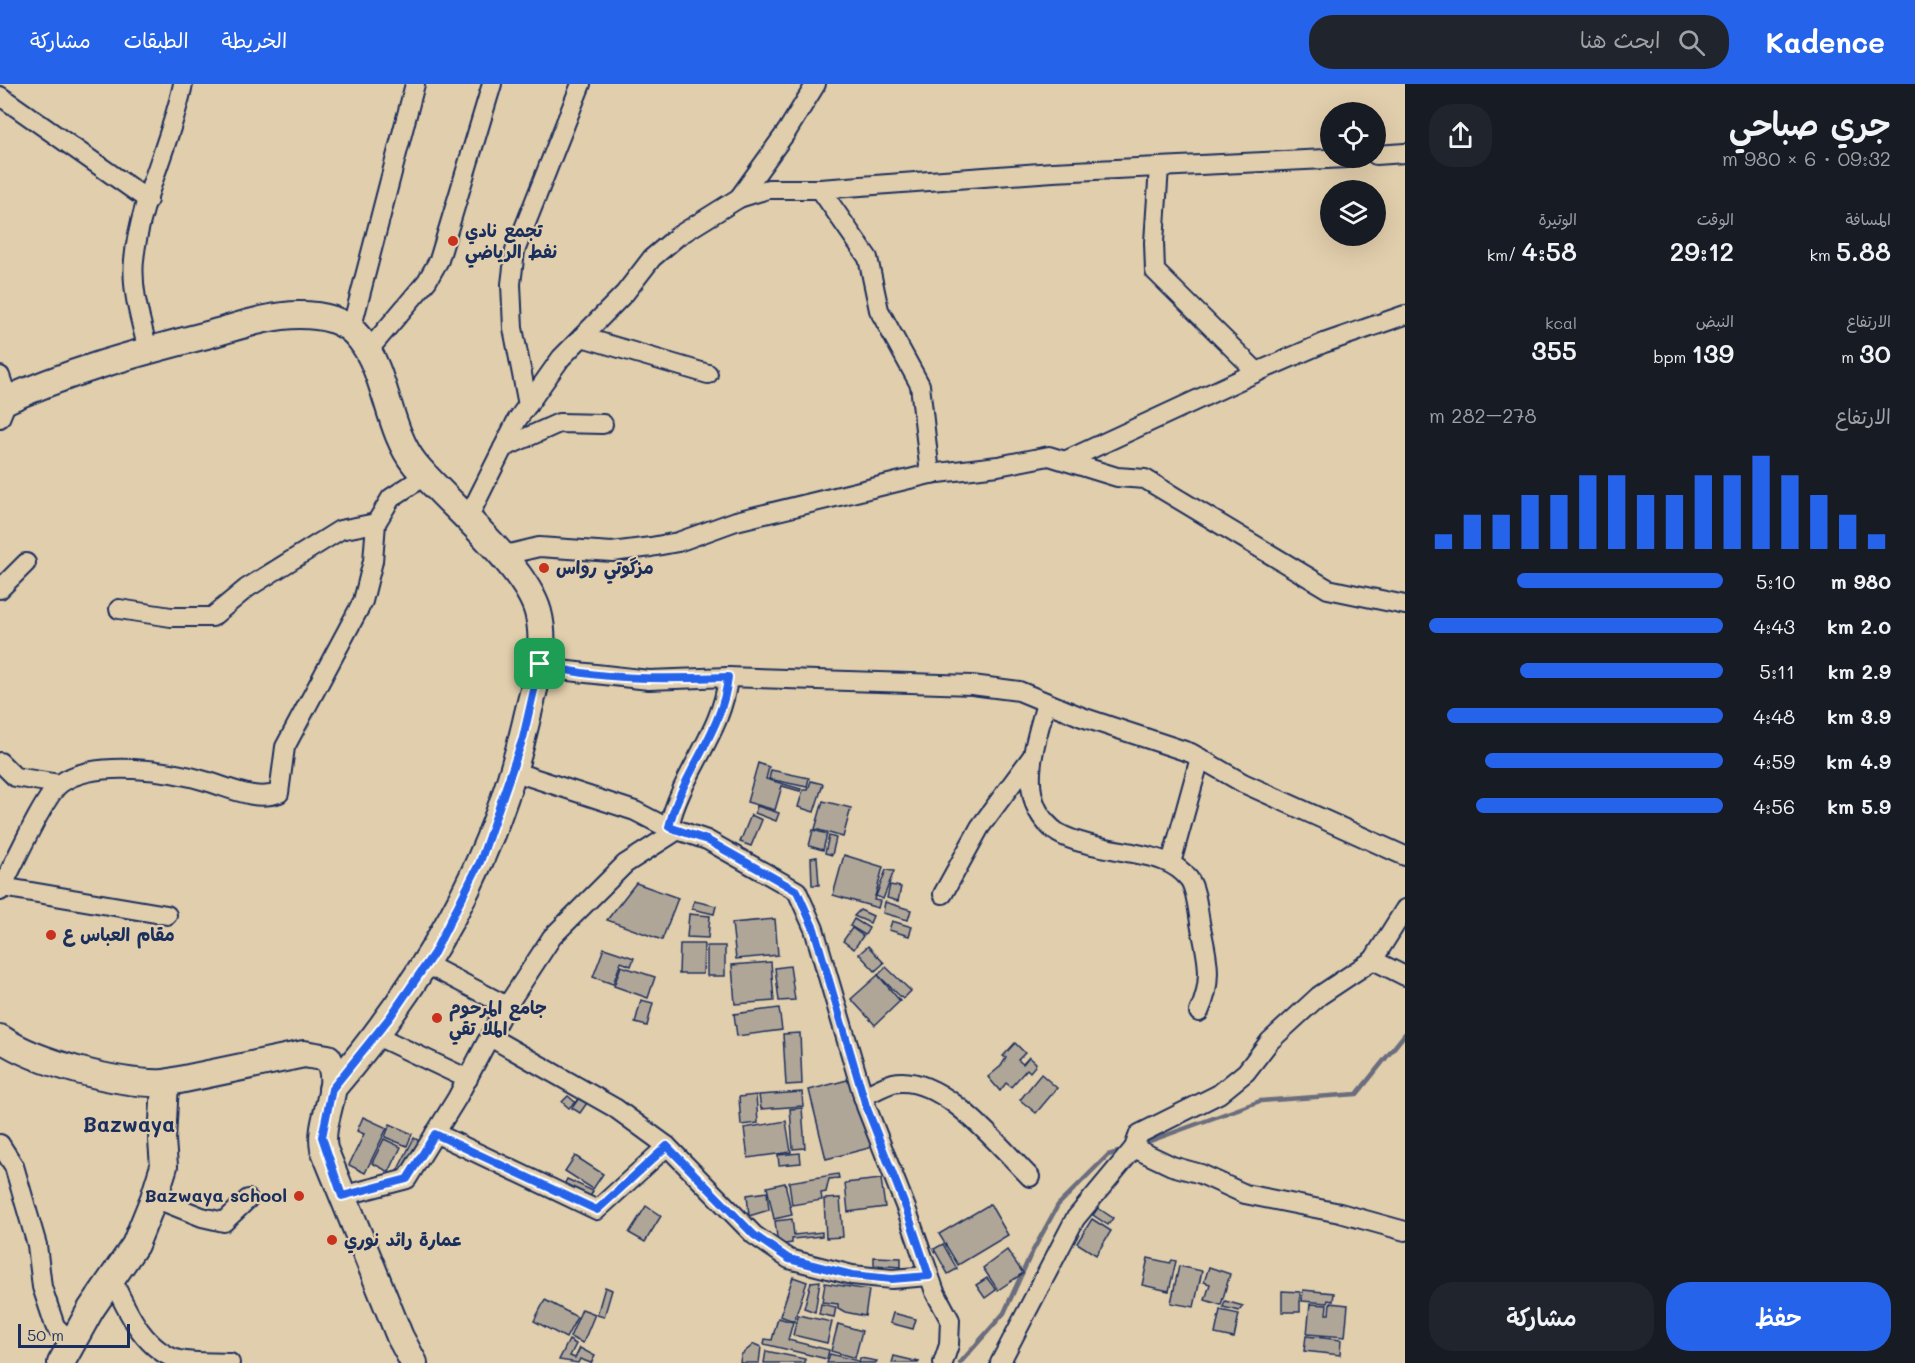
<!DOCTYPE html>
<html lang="ar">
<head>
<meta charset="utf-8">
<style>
  :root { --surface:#171b24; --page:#20242c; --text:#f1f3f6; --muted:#9ea1a6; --accent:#2563eb }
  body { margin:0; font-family:Mali,"Playpen Sans Arabic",sans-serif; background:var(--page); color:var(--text); direction:rtl; height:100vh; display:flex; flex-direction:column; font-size:22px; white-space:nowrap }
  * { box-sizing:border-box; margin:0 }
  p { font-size:20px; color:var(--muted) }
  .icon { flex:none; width:33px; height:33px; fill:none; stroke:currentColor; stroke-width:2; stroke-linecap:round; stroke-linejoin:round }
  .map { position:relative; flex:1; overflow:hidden; direction:ltr }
  .panel { display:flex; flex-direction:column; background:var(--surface); width:510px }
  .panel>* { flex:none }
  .fabs { position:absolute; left:1320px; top:18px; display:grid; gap:12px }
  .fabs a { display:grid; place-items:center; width:66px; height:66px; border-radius:50%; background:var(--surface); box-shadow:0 6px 24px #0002; font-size:30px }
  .scale { position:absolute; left:18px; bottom:15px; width:112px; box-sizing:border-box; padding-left:6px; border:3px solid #1b2f5e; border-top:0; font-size:16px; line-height:21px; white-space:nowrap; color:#1b2f5e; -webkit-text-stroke:4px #e1ceac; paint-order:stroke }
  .pin { position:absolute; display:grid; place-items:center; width:51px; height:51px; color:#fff; margin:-26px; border-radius:12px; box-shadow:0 3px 9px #0006 }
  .round { display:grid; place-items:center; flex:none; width:63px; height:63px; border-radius:24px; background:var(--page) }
  .overview { display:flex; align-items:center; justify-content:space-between; height:102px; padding:0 24px }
  h1 { font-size:33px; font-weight:600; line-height:45px }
  .figures { display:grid; grid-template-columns:repeat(3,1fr); gap:9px; height:102px; padding:6px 24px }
  .figures div { display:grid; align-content:center }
  .figures b { font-size:26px; font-weight:600 }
  .figures small { font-size:16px; font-weight:400 }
  .figures p { font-size:16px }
  .chart { height:168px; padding:12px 24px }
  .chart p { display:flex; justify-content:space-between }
  .chart svg { width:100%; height:108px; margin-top:6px; stroke:var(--accent); stroke-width:6 }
  .cta { display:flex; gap:12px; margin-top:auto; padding:12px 24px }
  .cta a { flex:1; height:69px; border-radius:24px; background:var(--accent); color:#fff; font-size:24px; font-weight:600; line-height:69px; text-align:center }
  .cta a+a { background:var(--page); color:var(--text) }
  ul { padding:0 24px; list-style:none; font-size:20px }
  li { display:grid; grid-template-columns:96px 72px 1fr; align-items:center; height:45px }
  li i { height:15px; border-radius:8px; background:var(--accent) }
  header { display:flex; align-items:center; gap:36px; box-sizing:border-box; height:84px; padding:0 30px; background:var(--accent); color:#fff }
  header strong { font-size:28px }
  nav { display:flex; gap:33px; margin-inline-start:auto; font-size:21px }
  .search { width:420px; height:54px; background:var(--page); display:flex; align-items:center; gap:15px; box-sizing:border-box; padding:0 21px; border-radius:24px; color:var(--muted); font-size:22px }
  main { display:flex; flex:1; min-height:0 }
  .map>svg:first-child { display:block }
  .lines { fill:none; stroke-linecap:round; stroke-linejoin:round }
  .stream { stroke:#6a6d7d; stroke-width:4.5 }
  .building { fill:#b0a698; stroke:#1b2f5e; stroke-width:1.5 }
  .street-casing { stroke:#1b2f5e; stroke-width:22 }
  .secondary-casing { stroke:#1b2f5e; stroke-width:30 }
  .street { stroke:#e1ceac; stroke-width:18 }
  .secondary { stroke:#e1ceac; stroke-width:26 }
  .route-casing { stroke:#fff; stroke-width:12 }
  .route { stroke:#2563eb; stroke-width:8 }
  .poi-dot { fill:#c8321e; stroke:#e1ceac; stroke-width:2 }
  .labels { text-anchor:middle; stroke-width:4.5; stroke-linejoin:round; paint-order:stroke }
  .poi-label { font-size:18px; font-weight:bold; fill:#1b2f5e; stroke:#e1ceac; text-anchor:start }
  .quarter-label { font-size:21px; font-weight:bold; fill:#1b2f5e; stroke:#e1ceac }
</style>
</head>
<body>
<header>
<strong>Kadence</strong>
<div class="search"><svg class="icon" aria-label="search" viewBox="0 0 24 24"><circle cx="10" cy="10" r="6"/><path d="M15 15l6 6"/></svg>ابحث هنا</div>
<nav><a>الخريطة</a><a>الطبقات</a><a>مشاركة</a></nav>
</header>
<main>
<section class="panel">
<div class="overview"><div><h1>جري صباحي</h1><p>09:32 · 6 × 980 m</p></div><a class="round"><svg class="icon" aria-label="share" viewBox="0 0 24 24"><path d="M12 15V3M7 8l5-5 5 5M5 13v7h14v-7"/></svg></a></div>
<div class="figures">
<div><p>المسافة</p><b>5.88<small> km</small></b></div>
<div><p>الوقت</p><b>29:12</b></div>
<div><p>الوتيرة</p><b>4:58<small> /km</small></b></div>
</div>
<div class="figures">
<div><p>الارتفاع</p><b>30<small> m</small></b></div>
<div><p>النبض</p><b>139<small> bpm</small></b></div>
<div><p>kcal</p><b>355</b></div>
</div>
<div class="chart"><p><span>الارتفاع</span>278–282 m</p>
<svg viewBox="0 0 160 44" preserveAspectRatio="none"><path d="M5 44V38M15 44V30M25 44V30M35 44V22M45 44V22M55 44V14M65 44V14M75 44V22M85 44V22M95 44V14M105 44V14M115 44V6M125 44V14M135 44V22M145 44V30M155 44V38"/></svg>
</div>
<ul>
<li><b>980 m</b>5:10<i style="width:70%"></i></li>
<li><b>2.0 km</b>4:43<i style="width:100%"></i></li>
<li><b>2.9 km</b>5:11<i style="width:69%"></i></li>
<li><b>3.9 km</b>4:48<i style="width:94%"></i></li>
<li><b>4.9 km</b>4:59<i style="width:81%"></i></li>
<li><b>5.9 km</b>4:56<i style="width:84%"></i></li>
</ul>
<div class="cta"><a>حفظ</a><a>مشاركة</a></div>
</section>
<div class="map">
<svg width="1405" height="1279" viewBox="0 0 1405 1279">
  <rect width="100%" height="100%" fill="#e1ceac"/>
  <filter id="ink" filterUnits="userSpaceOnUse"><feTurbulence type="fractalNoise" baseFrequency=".0167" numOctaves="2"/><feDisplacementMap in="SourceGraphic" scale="12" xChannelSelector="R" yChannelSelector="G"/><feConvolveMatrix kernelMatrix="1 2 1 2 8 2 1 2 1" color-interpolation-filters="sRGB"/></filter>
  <g filter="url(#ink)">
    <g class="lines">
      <g class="stream">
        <polyline points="1142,1060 1260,1017 1357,1010 1405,950"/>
        <polyline points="960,1279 1004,1229 1030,1172 1058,1121 1108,1071 1125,1066"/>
      </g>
    </g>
    <g class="building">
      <polygon points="758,679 769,683 766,695 801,705 800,707 782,702 775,726 747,718"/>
      <polygon points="771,686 809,694 807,703 769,695"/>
      <polygon points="811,697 823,700 814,728 798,723 803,706 808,706"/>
      <polygon points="823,717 851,724 843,753 815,745"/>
      <polygon points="757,722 779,729 776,737 755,729"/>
      <polygon points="751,731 762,736 751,762 740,758"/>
      <polygon points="813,746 827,750 823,766 809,762"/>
      <polygon points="829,752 836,754 832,771 825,769"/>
      <polygon points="844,771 883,783 874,816 880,817 878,824 833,811"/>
      <polygon points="817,773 819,801 812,801 811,774"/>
      <polygon points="886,786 894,787 883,815 876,812"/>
      <polygon points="636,799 678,814 662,856 607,836"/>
      <polygon points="890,801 901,803 898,817 887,814"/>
      <polygon points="694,817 716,822 714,830 692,825"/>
      <polygon points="885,818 911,826 908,836 883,829"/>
      <polygon points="860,826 873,832 870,839 854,832"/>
      <polygon points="689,830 710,832 708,854 687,853"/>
      <polygon points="775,835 778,871 736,875 732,839"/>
      <polygon points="854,835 869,844 865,851 850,842"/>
      <polygon points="892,837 912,843 909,852 889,846"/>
      <polygon points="852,844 863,852 854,865 843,857"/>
      <polygon points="680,860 704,860 703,890 679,890"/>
      <rect x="707" y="862" width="18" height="30"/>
      <polygon points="868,862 884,879 875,887 859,870"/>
      <polygon points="604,864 634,874 631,882 621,878 613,900 593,893"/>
      <polygon points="771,878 774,917 735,920 732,881"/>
      <polygon points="621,882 655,893 648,914 614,902"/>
      <polygon points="790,882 795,916 779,917 775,884"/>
      <polygon points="886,883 911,907 903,915 878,891"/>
      <polygon points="878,891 900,917 875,941 851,915"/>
      <polygon points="641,916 653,919 647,942 635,939"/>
      <polygon points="779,924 782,946 737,952 734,930"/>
      <polygon points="800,949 802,1000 786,1001 783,950"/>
      <polygon points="1015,959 1025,969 1018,976 1023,980 1029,973 1036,979 1035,982 1030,988 1027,985 1011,1003 1006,999 1000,1007 988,993 1001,982 1006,974 1003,972"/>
      <polygon points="1041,990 1057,1004 1036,1029 1020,1016"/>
      <polygon points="855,994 873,1063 826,1075 809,1006"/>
      <polygon points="802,1008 803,1022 761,1025 759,1011"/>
      <polygon points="756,1011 758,1039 741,1041 739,1013"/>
      <polygon points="568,1012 575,1018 569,1024 562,1018"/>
      <polygon points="579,1014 587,1019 580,1029 572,1024"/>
      <polygon points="802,1024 805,1064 793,1065 790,1025"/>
      <polygon points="363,1033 387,1044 365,1089 349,1081 364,1050 357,1047"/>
      <polygon points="786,1037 791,1068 748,1074 744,1044"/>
      <polygon points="390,1040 412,1050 407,1062 385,1053"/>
      <polygon points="414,1054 423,1059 405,1095 395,1091"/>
      <polygon points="384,1055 401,1063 389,1088 372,1079"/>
      <polygon points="800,1069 801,1079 779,1081 778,1071"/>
      <polygon points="575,1072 603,1090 593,1105 565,1087"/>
      <polygon points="838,1090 839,1094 829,1095 826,1108 821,1109 822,1116 792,1121 789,1098"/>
      <polygon points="567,1095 593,1107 587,1119 561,1107"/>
      <polygon points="881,1095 885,1123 848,1128 845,1099"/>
      <polygon points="785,1099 792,1131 774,1135 767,1103"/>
      <polygon points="767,1108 769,1126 749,1132 747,1111"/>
      <polygon points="840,1114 843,1153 826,1154 824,1115"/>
      <polygon points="990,1120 1008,1151 958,1181 939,1150"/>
      <polygon points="646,1122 661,1132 645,1158 629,1149"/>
      <polygon points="1098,1124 1113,1134 1108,1141 1093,1131"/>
      <polygon points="792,1135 794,1151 822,1148 822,1152 792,1155 792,1159 778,1161 775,1137"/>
      <polygon points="1092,1135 1111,1147 1096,1171 1077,1159"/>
      <polygon points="943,1160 957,1185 948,1190 934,1165"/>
      <polygon points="1007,1166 1023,1189 998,1206 983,1184"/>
      <polygon points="874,1173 901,1174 901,1183 874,1181"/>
      <polygon points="1148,1174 1170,1179 1172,1176 1176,1177 1169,1207 1142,1201"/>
      <polygon points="1179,1182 1202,1187 1194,1223 1171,1219"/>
      <polygon points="1209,1183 1230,1190 1221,1221 1205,1216 1210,1200 1204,1198"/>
      <polygon points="793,1193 807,1198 794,1237 780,1232"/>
      <polygon points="987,1194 996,1206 985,1214 976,1201"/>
      <polygon points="820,1197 815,1228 804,1224 811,1198"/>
      <polygon points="825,1199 869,1206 865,1232 845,1228 838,1224 838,1220 822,1218"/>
      <polygon points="605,1203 612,1206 604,1233 597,1231"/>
      <polygon points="1303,1206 1334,1209 1333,1217 1328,1216 1327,1219 1302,1217"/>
      <polygon points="1282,1207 1300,1208 1300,1228 1282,1228"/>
      <polygon points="545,1216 577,1233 566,1254 534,1237"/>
      <polygon points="1225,1217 1243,1222 1239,1227 1223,1223"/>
      <polygon points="1330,1219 1348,1221 1345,1253 1307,1250 1310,1220 1327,1221 1326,1230 1329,1230"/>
      <polygon points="821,1220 836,1223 834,1233 819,1230"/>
      <polygon points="582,1225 595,1230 583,1259 570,1253"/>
      <polygon points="1220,1226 1239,1230 1234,1254 1215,1250"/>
      <polygon points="893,1229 916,1235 913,1245 890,1239"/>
      <polygon points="798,1231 832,1238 827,1259 793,1251"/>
      <polygon points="778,1234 793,1238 788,1256 829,1266 827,1275 764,1260 765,1255 772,1256"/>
      <polygon points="838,1240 862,1247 855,1274 831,1267"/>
      <polygon points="1306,1252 1341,1256 1340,1271 1304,1267"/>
      <polygon points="569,1256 576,1260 570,1272 575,1274 580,1264 595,1272 591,1279 580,1275 578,1279 559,1276"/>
      <polygon points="754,1260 761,1263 759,1279 740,1279 741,1271"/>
      <polygon points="766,1267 805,1275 805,1279 764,1279"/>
      <polygon points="830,1270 858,1277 858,1279 827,1279"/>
      <polygon points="894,1272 919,1278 918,1279 892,1279"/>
      <polygon points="860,1274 877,1277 876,1279 859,1279"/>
    </g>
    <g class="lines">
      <defs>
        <g id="street">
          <polyline points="0,12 148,116"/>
          <polyline points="1376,71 1405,69"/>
          <polyline points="1159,83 1154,158 1155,187 1257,288"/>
          <polyline points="820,105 868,174 879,226 920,301 930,390"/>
          <polyline points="739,114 787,47 816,0"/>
          <polyline points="351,246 415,0"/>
          <polyline points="582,253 708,290"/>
          <path d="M148,266c-7,-28 -17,-60 -14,-90 6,-61 37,-117 49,-176"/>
          <polyline points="367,268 427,197 439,176 492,0"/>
          <polyline points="0,292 8,315 0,334"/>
          <polyline points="528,321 513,244 511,200 515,167 581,0"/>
          <polyline points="503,364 559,339 603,340"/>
          <polyline points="1067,376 1257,288 1324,259 1405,231"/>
          <polyline points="467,436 517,336 561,274 625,209 652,174 678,152 739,114 768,105 820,105 1053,88 1347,74"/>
          <polyline points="501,472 539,463 612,468 651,463 678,458 736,437 930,390 998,382 1049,372 1117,393 1145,395 1328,505 1405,521"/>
          <polyline points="0,505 26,479"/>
          <polyline points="119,525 171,533 212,533 247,504 340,446 376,439"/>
          <polyline points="540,581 560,586 649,596 728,593 972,601 1019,607 1082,633 1191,669 1243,699 1405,772"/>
          <path d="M1046,619c-11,42 -33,99 12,130 18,11 54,16 75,20 21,4 42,8 56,26 8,11 9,35 12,49 7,31 12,54 -2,84"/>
          <polyline points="0,678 15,693 59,700"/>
          <polyline points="512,687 635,727 660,740 707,756 797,807 814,845 866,1022 906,1124 935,1208 950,1236 949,1261 943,1279"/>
          <path d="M669,743c12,-54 54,-95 59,-150"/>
          <polyline points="1171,779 1200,674"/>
          <path d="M2,803c11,-21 43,-93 59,-104 34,-24 110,-13 148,-1 23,7 47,19 70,11l6,-46 78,-146 10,-40 3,-38 15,-25 35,-23"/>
          <polyline points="0,807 2,803 167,831"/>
          <polyline points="943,810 980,743 1031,674"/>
          <polyline points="1373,876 1405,892"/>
          <polyline points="426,880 507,922"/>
          <polyline points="375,951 468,995"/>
          <polyline points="490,953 615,1024 667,1062 754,1151 789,1175 852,1191 892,1195 929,1192"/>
          <path d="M863,1013c9,-5 20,-11 30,-14 48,-10 106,63 137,94"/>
          <polyline points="435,1049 597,1126 667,1062"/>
          <polyline points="0,1060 14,1082 37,1161 42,1203 55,1242 72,1259"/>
          <polyline points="1134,1064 1172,1082 1201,1090 1245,1110 1340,1129 1405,1147"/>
          <polyline points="342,1112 407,1095 457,1014 501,931 552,853 625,780 678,746"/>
          <polyline points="154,1114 202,1133 224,1138 248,1115"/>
          <path d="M112,1195c14,29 31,71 67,81 15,3 36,2 51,3"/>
          <polyline points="1000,1279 1075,1135 1134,1064 1139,1050 1219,1010 1246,988 1270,957 1319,912 1373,876 1405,825"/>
        </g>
        <g id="secondary">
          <path d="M0,319c67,-31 136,-50 207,-68 30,-8 61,-20 92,-20 23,0 46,4 61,24 27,34 28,92 55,125 33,40 110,101 123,148 10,38 -4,74 -12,110 -32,141 -101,258 -194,367"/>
          <path d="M0,954c37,25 120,47 165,45l139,-29 24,4c16,29 -10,61 -4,91l76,188 14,26"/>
          <polyline points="61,1279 91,1225 135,1161 154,1114 164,1082 162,1056 165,999"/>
        </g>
      </defs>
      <use href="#street" class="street-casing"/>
      <use href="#secondary" class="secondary-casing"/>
      <use href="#street" class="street"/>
      <use href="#secondary" class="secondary"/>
    </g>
  </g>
  <g class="lines" filter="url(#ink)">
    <defs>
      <path id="route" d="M540,580c61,17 125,15 188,13 -5,55 -47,97 -59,150l38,13 90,51 17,38 52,177 40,102 23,68 -37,3 -40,-4 -63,-16 -35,-24 -87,-89 -70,64 -162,-76 -28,45 -65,17 -20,-59 10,-48 58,-72 44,-64 46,-91 43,-124z"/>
    </defs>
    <use href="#route" class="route-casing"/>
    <use href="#route" class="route"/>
  </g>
  <g class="poi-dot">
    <circle cx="453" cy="157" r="6"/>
    <circle cx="544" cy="484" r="6"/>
    <circle cx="51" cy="851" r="6"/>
    <circle cx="437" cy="934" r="6"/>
    <circle cx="299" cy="1112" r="6"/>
    <circle cx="332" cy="1156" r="6"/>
  </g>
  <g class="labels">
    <g class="poi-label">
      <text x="465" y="153">تجمع نادي<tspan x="465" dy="21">نفط الرياضي</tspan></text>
      <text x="556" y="490">مزگوتي رواس</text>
      <text x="63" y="857">مقام العباس ع</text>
      <text x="449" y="930">جامع المرحوم<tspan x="449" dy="21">الملا تقي</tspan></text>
      <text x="287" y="1118" text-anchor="end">Bazwaya school</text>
      <text x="344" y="1162">عمارة رائد نوري</text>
    </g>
    <g class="quarter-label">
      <text x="129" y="1048">Bazwaya</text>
    </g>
  </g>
</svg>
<div class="fabs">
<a><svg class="icon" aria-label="locate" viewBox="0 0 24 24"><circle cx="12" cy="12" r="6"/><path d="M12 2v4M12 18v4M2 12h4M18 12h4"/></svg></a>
<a><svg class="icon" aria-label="layers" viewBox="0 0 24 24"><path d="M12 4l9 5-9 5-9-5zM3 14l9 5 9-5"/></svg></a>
</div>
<div class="scale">50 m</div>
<div class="pin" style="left:540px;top:580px;background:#1e9e55"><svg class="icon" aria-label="arrive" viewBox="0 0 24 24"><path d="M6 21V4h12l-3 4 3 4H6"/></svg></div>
</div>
</main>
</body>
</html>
